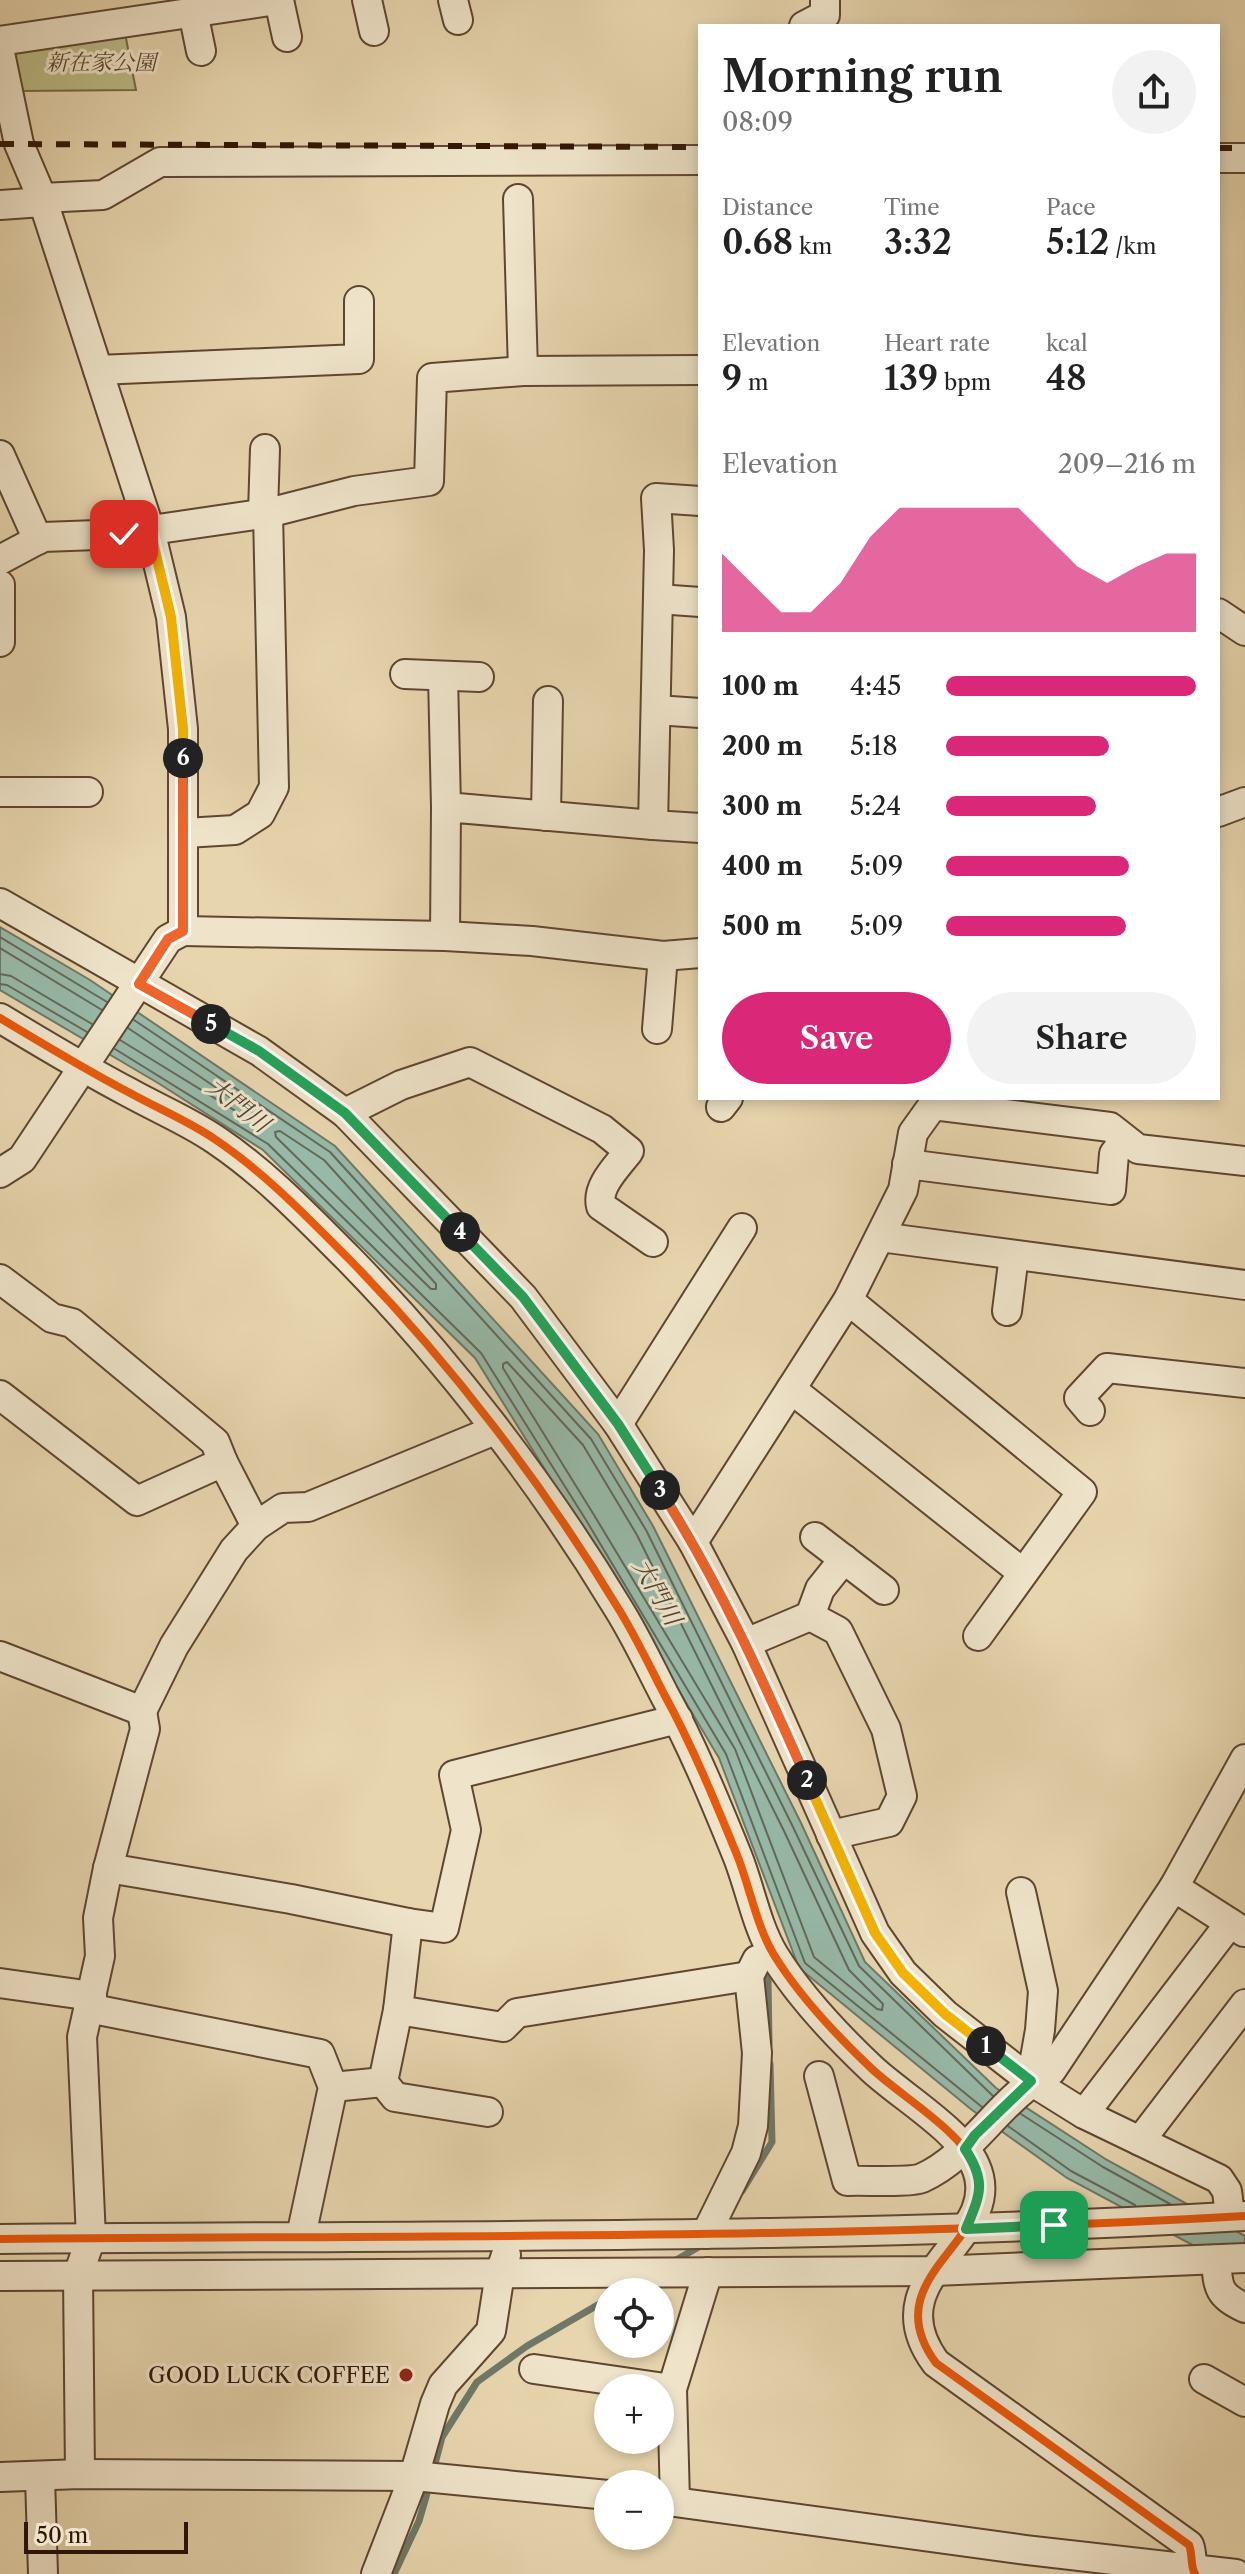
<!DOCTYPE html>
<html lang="en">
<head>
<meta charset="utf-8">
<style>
  :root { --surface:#fff; --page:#f2f2f2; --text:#222; --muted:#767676; --accent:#db2777 }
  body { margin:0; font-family:"Libre Caslon Text","Noto Serif JP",serif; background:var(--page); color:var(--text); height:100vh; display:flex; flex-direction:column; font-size:30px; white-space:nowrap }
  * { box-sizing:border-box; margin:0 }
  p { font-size:26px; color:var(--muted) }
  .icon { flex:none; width:44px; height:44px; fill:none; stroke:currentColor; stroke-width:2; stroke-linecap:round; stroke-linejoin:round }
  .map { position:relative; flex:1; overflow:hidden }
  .details { position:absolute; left:698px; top:24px; width:522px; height:1076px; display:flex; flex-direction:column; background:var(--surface); border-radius:0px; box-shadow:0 4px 12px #0003 }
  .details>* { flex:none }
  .fabs { position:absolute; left:594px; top:2278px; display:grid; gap:16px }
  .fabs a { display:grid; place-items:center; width:80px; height:80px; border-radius:50%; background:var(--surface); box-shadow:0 4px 12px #0003; font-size:40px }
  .scale { position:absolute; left:24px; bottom:20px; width:164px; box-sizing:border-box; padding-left:8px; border:4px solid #321606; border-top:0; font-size:22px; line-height:28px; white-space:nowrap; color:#321606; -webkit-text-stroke:6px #efe4ca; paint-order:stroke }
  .pin { position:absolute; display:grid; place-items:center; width:68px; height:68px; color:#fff; margin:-34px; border-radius:16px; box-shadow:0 4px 12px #0006 }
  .km { position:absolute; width:40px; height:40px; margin:-20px; border-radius:50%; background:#222; color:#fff; font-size:22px; line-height:40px; text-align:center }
  .round { display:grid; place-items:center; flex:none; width:84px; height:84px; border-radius:42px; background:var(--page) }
  .summary { display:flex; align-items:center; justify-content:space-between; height:136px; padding:0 24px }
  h1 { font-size:44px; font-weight:600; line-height:60px }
  .stats { display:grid; grid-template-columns:repeat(3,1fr); gap:12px; height:136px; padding:8px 24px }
  .stats div { display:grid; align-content:center }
  .stats b { font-size:34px; font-weight:600 }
  .stats small { font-size:22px; font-weight:400 }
  .stats p { font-size:22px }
  .chart { height:224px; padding:16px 24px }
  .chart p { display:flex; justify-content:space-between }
  .chart svg { width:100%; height:144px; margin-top:8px; fill:var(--accent); opacity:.7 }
  .cta { display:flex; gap:16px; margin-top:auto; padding:16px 24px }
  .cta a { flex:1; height:92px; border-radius:48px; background:var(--accent); color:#fff; font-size:32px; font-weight:600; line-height:92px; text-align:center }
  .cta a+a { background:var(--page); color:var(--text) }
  ul { padding:0 24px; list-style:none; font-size:26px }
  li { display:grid; grid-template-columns:128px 96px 1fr; align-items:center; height:60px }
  li i { height:20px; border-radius:10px; background:var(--accent) }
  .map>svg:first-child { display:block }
  .green { fill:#bbbc86; stroke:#766946; stroke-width:2 }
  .water { fill:#97b9a8; stroke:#6f7867; stroke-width:2 }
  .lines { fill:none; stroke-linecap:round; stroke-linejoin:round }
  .shore { stroke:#646857; stroke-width:2 }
  .stream { stroke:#6f7867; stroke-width:7 }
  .minor-casing { stroke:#5f4630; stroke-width:32 }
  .minor { stroke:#efe4ca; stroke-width:28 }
  .rail { stroke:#321606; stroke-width:6; stroke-dasharray:14 14; stroke-linecap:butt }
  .cycleway-casing { stroke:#efe4ca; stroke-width:13 }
  .cycleway { stroke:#e8590c; stroke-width:8 }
  .split-1-casing { stroke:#fff; stroke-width:16 }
  .split-2-casing { stroke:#fff; stroke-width:16 }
  .split-3-casing { stroke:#fff; stroke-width:16 }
  .split-4-casing { stroke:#fff; stroke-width:16 }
  .split-5-casing { stroke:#fff; stroke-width:16 }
  .split-6-casing { stroke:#fff; stroke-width:16 }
  .split-7-casing { stroke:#fff; stroke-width:16 }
  .split-1 { stroke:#22a559; stroke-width:10 }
  .split-2 { stroke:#f5b400; stroke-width:10 }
  .split-3 { stroke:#f0652b; stroke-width:10 }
  .split-4 { stroke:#22a559; stroke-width:10 }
  .split-5 { stroke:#22a559; stroke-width:10 }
  .split-6 { stroke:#f0652b; stroke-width:10 }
  .split-7 { stroke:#f5b400; stroke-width:10 }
  .poi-dot { fill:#8f2418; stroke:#efe4ca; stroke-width:3 }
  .labels { text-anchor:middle; stroke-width:6; stroke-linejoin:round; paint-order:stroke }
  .park-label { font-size:22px; font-style:italic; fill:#5b482c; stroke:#efe4ca }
  .poi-label { font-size:22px; fill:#321606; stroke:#efe4ca; text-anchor:end }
  .water-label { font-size:24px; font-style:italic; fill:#504737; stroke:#efe4ca }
</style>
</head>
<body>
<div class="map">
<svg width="1245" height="2574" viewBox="0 0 1245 2574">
  <rect width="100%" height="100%" fill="#e7d5ae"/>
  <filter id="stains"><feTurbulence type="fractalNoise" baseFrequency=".0025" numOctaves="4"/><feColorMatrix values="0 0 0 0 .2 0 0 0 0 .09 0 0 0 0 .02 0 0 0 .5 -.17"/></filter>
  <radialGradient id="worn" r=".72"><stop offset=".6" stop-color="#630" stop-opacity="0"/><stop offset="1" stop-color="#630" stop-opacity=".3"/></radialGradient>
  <polygon class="green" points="124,28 136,90 21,91 7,50"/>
  <polygon class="water" points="0,927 90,980 335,1146 598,1434 653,1526 801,1823 865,1962 996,2088 1107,2160 1245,2236 1245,2273 1067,2178 972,2110 799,1968 719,1758 579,1524 475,1358 263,1150 158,1083 0,990"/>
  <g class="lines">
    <g class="shore">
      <polyline points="0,937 107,1002"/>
      <polyline points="0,948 102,1010"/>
      <polyline points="0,974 11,976 92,1024"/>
      <polyline points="0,984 7,985 87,1032"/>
      <polyline points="134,1020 330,1152 591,1439 646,1530 793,1827 859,1966 993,2096"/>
      <polyline points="120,1040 260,1126 265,1125 264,1120 128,1028"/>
      <polyline points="115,1049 268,1144 481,1353 586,1520 726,1754 805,1963 982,2107"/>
      <polygon points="280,1131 324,1160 436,1284 436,1289 431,1289 276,1137 275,1132"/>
      <polygon points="507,1362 583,1445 637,1535 784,1831 849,1970 883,2004 882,2010 877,2009 814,1957 735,1749 594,1515 503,1368 503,1364"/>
      <polyline points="1021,2114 1103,2167 1170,2204"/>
      <polyline points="1008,2126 1071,2171 1135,2205"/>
    </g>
    <g class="stream">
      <polyline points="769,2044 768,1978 773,1970"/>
      <polyline points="742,2191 772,2142 770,2064"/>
      <polyline points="671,2263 702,2245"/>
      <polyline points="621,2292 636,2283"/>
      <polyline points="433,2471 442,2437 477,2382 527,2346 608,2299"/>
      <polyline points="394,2574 419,2521 430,2483"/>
    </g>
    <defs>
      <g id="minor">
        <polyline points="279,0 287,37"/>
        <polyline points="367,0 374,31"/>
        <polyline points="453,0 458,20"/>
        <polyline points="193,12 201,51"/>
        <polyline points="804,26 825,15 825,0"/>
        <polyline points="0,41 277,0"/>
        <polyline points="0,53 19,144 42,198 150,530 171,617 183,729 183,931 168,939 22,1159 0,1173"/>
        <polyline points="1218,158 1245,158"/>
        <polyline points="42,198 103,195 160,162 700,160"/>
        <polyline points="518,199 523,371"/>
        <polyline points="0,205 43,202"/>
        <polyline points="98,370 359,359 359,301"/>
        <polyline points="0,455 38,540"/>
        <polyline points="700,501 656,498 659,550 653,825 700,828"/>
        <polyline points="263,513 265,449"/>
        <polyline points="0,560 43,537 124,534 268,513 354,491 429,481 432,378 523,371 700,370"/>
        <polyline points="0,585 0,642"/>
        <polyline points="658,599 700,602"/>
        <polyline points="1218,613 1245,631"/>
        <polyline points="405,674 479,677"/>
        <polyline points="443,676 446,807"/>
        <polyline points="656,710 700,713"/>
        <polyline points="0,792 88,792"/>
        <polyline points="1218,812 1245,802"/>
        <polyline points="546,816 548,701"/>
        <polyline points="185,833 235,830 260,814 274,787 268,513"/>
        <polyline points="0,903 259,1051 345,1113 523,1297 618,1424 693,1542 746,1643 875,1933 903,1973 945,2014 1031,2081 1084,2114 1219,2179 1227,2191 1230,2216"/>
        <polyline points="183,931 445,936 446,807 653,825"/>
        <polyline points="445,936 532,941 663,956 657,1029"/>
        <polyline points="663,956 700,953"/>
        <path d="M0,1018c43,26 86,52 130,75 29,16 60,29 86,47 49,33 90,76 132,118 101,103 195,226 270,350 17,27 31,57 46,86 28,51 51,107 73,161 13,32 19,70 37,100 26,42 62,80 98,114 29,27 87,61 103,96 34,74 -105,109 -39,198l253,182c4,10 1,20 6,29"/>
        <polyline points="721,1107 728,1098"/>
        <path d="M345,1113l56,-28 69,-23 132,67 27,22c-11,15 -33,35 -28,55l52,36"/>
        <polyline points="907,1164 1111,1190 1114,1154 1125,1140"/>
        <polyline points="880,1237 1245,1285"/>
        <polyline points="0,1279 52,1318 72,1323 215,1442 223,1462"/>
        <polyline points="848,1300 1082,1492 978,1636"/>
        <polyline points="1007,1311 1014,1255"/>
        <polyline points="791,1389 1023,1573"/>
        <polyline points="0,1395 137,1501 223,1462 256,1526"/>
        <polyline points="1090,1411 1079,1398 1107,1368 1245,1383"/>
        <polyline points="618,1424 742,1228"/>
        <polyline points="815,1537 884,1590"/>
        <polyline points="693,1542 848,1300 903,1190 913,1133 933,1105 1110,1127 1138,1149 1245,1161"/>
        <polyline points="810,1616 820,1589 844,1559"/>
        <polyline points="746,1643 810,1616 838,1631 886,1729 902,1796 889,1822 831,1835"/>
        <polyline points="0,1656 142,1711 145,1729 108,1868 291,1899 408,1923"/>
        <polyline points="142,1711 174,1646 234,1550 256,1526 283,1508 308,1507 495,1430"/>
        <polyline points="1174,1887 1244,1932"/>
        <polyline points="1021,1892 1043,1991 1040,2030 1031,2081"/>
        <polyline points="0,1983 92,1996"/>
        <polyline points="88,2008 320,2054 333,2087 301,2236"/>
        <polyline points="398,2010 408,1923 444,1928 466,1830 454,1775 678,1719"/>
        <path d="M819,2076l28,105c16,-1 63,2 75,-3 50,-22 79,-82 129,-107l123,-184 71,-128"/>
        <polyline points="333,2087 383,2082"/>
        <polyline points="488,2112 395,2097 383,2082 398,2010 503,2027 517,2013 749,1976"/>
        <polyline points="1084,2114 1230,1923"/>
        <polyline points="1140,2141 1245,2004"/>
        <polyline points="706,2234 746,2153 753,2126 757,2053 749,1976 757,1960"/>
        <path d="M0,2239c415,-4 831,1 1245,-23"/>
        <path d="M1216,2260c2,28 2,35 29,48"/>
        <polyline points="0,2276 934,2271 1245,2258"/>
        <polyline points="534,2369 672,2389"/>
        <polyline points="1204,2379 1245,2402"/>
        <polyline points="80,2474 78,2275 91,2238 82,2037 100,1956 98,1918 108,1868"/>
        <polyline points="0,2477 80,2474 414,2476 608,2495"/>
        <polyline points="40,2477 43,2574"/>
        <polyline points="660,2500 1026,2550 1236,2574"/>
        <polyline points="675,2501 672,2389 708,2272"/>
        <polyline points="376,2574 414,2476 435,2404 443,2385 491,2331 500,2273 506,2255"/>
      </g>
    </defs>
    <use href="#minor" class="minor-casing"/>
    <use href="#minor" class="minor"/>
    <g class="rail">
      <polyline points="0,144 700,147"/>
      <polyline points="1218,148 1245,148"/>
    </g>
    <defs>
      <g id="cycleway">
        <path d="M0,1018c43,26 86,52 130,75 29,16 60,29 86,47 49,33 90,76 132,118 101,103 195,226 270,350 17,27 31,57 46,86 28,51 51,107 73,161 13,32 19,70 37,100 26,42 62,80 98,114 29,27 87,61 103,96 34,74 -105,109 -39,198l253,182c4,10 1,20 6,29"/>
        <path d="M0,2239c415,-4 831,1 1245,-23"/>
      </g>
    </defs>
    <use href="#cycleway" class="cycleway-casing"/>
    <use href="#cycleway" class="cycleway"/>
  </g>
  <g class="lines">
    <defs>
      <path id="split-1" d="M986,2046l45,35 -56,54 -10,14c22,33 15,46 1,80l88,-4"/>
      <polyline id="split-2" points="807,1780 875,1933 903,1973 945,2014 986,2046"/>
      <path id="split-3" d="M660,1490c59,92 103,190 147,290"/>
      <polyline id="split-4" points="460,1232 523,1297 618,1424 660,1490"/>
      <polyline id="split-5" points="211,1024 259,1051 345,1113 460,1232"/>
      <polyline id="split-6" points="183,758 183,931 168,939 139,984 211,1024"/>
      <polyline id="split-7" points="124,534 150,530 171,617 183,729 183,758"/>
    </defs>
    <use href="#split-1" class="split-1-casing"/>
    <use href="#split-2" class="split-2-casing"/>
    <use href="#split-3" class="split-3-casing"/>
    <use href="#split-4" class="split-4-casing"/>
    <use href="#split-5" class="split-5-casing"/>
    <use href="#split-6" class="split-6-casing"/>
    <use href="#split-7" class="split-7-casing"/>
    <use href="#split-1" class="split-1"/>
    <use href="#split-2" class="split-2"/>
    <use href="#split-3" class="split-3"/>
    <use href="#split-4" class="split-4"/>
    <use href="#split-5" class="split-5"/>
    <use href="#split-6" class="split-6"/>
    <use href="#split-7" class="split-7"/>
  </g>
  <circle class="poi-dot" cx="406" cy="2375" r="8"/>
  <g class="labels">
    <g class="park-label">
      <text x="101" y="70">新在家公園</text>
    </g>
    <g class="poi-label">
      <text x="390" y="2383">GOOD LUCK COFFEE</text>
    </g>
    <g class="water-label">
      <text transform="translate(238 1105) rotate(38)" y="8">大門川</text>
      <text transform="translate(657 1592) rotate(60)" y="8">大門川</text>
    </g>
  </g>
  <rect width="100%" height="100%" filter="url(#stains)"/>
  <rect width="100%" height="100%" fill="url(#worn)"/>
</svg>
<div class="fabs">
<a><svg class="icon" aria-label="locate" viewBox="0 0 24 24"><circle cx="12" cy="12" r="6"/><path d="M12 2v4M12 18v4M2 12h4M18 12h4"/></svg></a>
<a>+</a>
<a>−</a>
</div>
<div class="scale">50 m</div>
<div class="pin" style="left:1054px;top:2225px;background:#1e9e55"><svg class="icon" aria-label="arrive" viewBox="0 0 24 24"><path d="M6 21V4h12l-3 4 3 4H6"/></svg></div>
<div class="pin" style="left:124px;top:534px;background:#d93025"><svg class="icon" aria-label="check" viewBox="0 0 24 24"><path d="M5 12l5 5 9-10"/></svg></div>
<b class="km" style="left:986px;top:2046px">1</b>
<b class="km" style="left:807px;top:1780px">2</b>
<b class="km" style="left:660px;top:1490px">3</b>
<b class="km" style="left:460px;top:1232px">4</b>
<b class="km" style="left:211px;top:1024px">5</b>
<b class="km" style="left:183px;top:758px">6</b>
<section class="details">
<div class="summary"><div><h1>Morning run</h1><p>08:09</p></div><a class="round"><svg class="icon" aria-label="share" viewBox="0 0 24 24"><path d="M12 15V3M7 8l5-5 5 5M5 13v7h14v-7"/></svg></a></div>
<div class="stats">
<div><p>Distance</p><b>0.68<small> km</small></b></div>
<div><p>Time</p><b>3:32</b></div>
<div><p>Pace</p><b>5:12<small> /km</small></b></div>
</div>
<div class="stats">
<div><p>Elevation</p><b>9<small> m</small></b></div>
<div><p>Heart rate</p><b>139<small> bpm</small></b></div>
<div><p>kcal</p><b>48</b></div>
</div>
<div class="chart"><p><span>Elevation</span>209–216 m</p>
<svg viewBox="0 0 160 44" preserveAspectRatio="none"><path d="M0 44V20L10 29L20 38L30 38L40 29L50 15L60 6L70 6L80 6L90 6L100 6L110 15L120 24L130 29L140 24L150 20L160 20V44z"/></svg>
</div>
<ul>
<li><b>100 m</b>4:45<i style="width:100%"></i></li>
<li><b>200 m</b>5:18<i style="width:65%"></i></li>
<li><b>300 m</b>5:24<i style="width:60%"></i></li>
<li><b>400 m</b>5:09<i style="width:73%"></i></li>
<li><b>500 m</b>5:09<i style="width:72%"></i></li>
</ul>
<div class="cta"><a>Save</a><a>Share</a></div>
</section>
</div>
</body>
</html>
